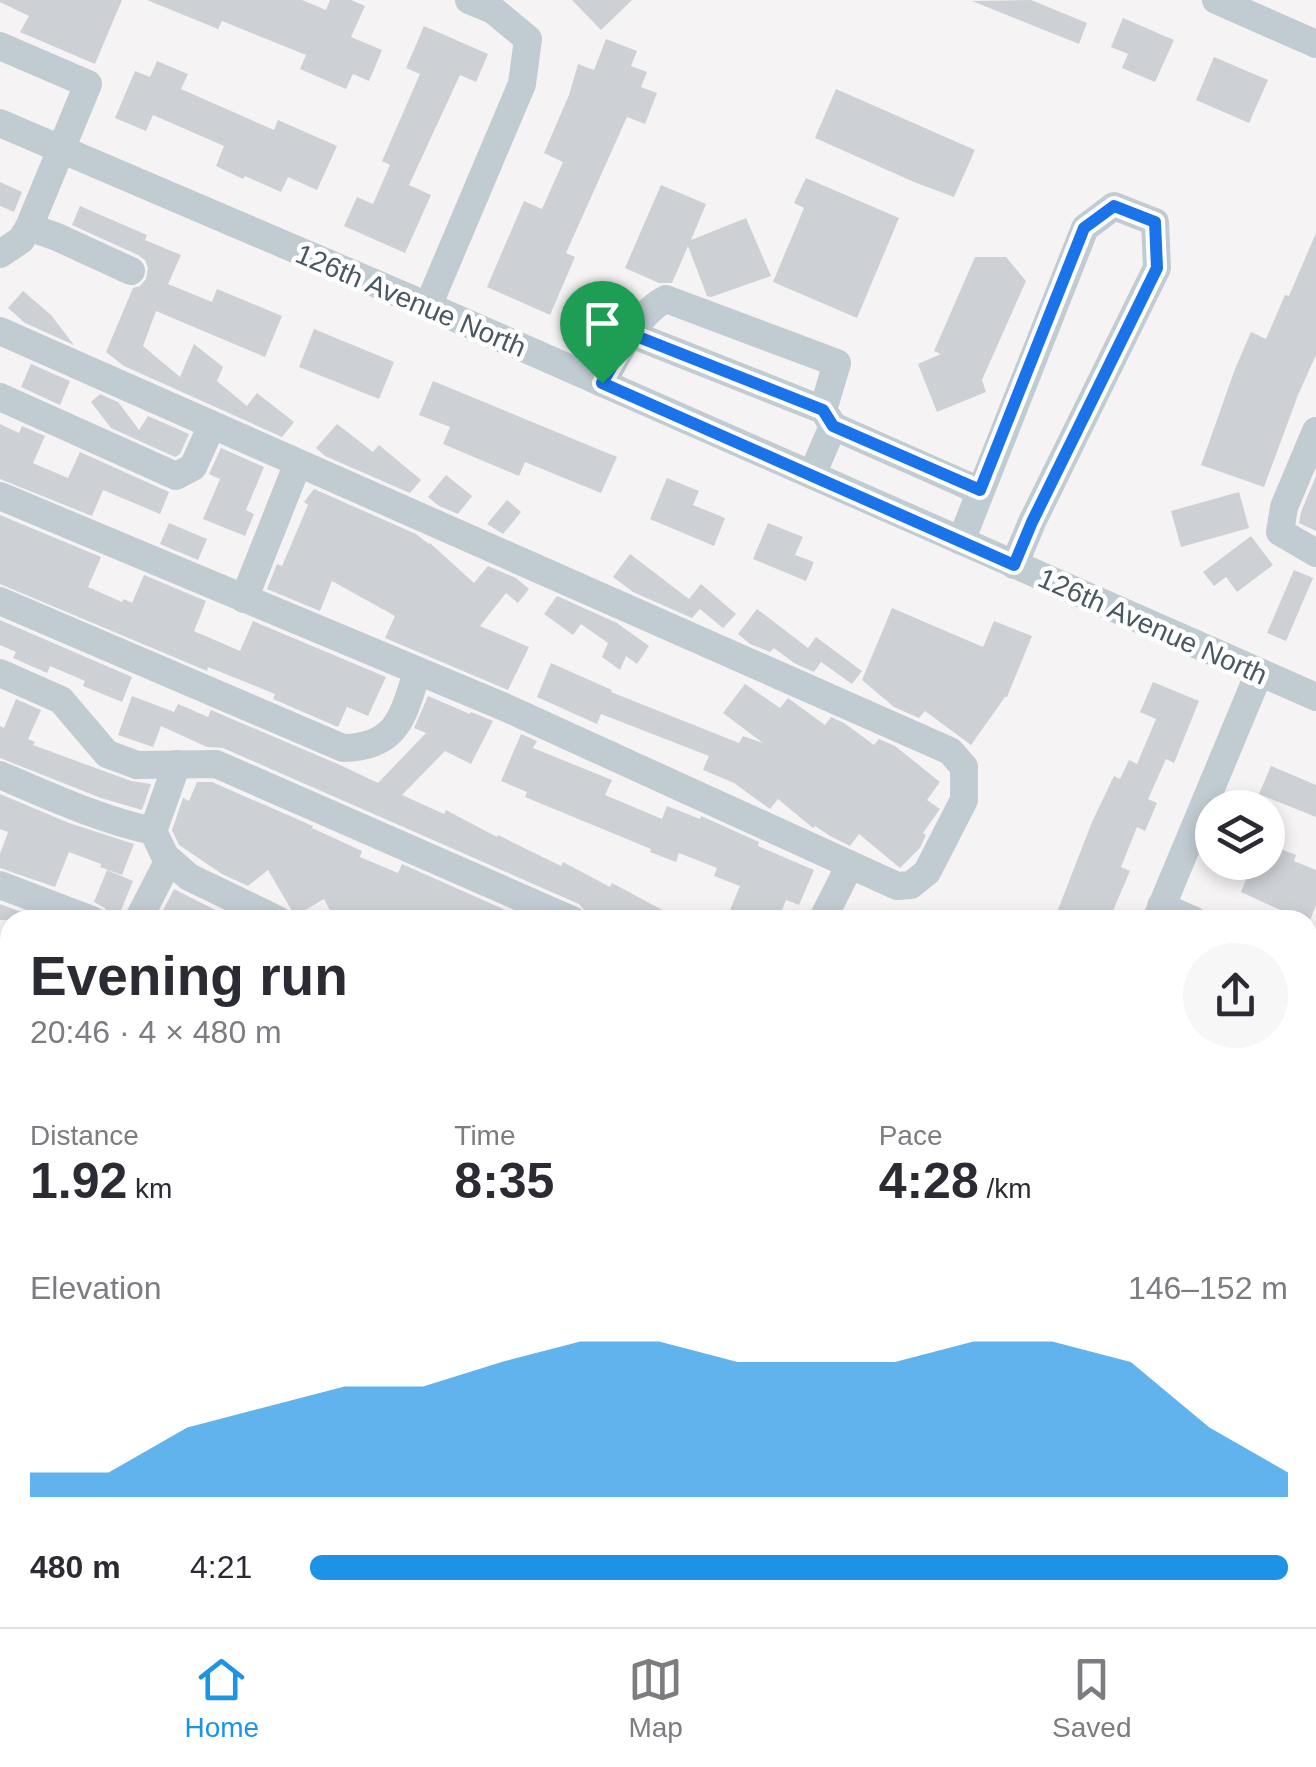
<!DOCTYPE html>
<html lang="en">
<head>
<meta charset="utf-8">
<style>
  :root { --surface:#fff; --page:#f7f7f7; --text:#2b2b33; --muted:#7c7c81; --line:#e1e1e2; --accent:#1d93e5 }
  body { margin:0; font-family:Helvetica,sans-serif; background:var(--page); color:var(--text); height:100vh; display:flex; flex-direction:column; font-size:38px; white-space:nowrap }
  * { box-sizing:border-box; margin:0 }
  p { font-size:32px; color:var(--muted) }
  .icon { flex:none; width:55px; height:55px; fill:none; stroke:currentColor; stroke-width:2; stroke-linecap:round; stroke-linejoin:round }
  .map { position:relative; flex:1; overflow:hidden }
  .details { position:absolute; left:0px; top:910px; width:1318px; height:718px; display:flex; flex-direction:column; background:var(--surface); border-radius:30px 30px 0 0; box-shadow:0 5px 15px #0003 }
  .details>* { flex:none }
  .tools { position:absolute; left:1195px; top:790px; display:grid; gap:20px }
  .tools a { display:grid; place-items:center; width:90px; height:90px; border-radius:50%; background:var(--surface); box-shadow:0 5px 15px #0003; font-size:50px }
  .pin { position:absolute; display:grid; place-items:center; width:85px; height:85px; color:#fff; margin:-102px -42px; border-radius:50% 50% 50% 0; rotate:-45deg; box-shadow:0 0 10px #0007 }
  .pin .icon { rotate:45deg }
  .round { display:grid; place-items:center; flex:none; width:105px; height:105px; border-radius:52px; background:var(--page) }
  .overview { display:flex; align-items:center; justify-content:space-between; height:170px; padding:0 30px }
  h1 { font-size:55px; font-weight:700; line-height:75px }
  .figures { display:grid; grid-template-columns:repeat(3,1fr); gap:15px; height:170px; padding:10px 30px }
  .figures div { display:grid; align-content:center }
  .figures b { font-size:50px; font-weight:700 }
  .figures small { font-size:28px; font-weight:400 }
  .figures p { font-size:28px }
  .chart { height:280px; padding:20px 30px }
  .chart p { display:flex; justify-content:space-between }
  .chart svg { width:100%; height:180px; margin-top:10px; fill:var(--accent); opacity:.7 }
  ul { padding:0 30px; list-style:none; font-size:32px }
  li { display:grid; grid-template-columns:160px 120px 1fr; align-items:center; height:75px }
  li i { height:25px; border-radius:12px; background:var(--accent) }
  .dock { display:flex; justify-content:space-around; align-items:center; height:140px; border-top:2px solid var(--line); background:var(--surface); font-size:28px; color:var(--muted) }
  .dock a { display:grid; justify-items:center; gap:5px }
  .dock .current { color:var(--accent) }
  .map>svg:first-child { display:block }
  .building { fill:#cdd1d5 }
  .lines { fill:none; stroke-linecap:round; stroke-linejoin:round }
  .minor { stroke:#c1ccd2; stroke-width:28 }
  .route-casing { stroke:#fff; stroke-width:20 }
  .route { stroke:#1a73e8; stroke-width:12 }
  .labels { text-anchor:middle; stroke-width:9; stroke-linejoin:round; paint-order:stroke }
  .street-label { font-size:28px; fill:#4a5961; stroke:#fff }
</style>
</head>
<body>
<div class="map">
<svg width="1316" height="1627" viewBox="0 0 1316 1627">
  <rect width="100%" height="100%" fill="#f5f3f3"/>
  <g class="building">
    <polygon points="0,0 122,0 95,64 20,32 29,16 0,2"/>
    <polygon points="147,0 302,0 326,10 330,0 351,0 365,6 351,37 382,50 369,81 353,74 346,89 300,69 306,55 222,21 218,29"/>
    <polygon points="572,0 632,0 601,30"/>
    <polygon points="1031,0 1087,23 1079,44 972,1"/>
    <polygon points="1123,18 1174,40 1155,82 1122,68 1128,54 1111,47"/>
    <polygon points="424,26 488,54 476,82 460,75 409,185 431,195 405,253 344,226 357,197 373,204 390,165 382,161 420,74 406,68"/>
    <polygon points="606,39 637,51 631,66 647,72 641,87 657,93 645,124 627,117 566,253 575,257 550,315 487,287 524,201 542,209 563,162 544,153 569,95 578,64 594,70"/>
    <polygon points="1214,57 1268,80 1249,123 1196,100"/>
    <polygon points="157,61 188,74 181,89 274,130 278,120 337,146 317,190 288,177 281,192 245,176 243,179 216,166 224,146 153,115 146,131 115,118 135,71 150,77"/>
    <polygon points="836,89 975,150 954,197 914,182 815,138"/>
    <polygon points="806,178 899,218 857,318 773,282 804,208 794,203"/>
    <polygon points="0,182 22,192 14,212 0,206"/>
    <polygon points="661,185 706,204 691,240 746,218 771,276 711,297 707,296 688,246 672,283 659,283 625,268"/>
    <polygon points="80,206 147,235 145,240 181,255 168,284 212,302 217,289 282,316 265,357 156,311 143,346 180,377 194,344 223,367 217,381 247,406 257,393 294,422 282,437 124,366 106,352 133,288 140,286 146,279 148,268 145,260 138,255 72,225"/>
    <polygon points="1316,233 1316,355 1298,395 1264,487 1201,465 1235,369 1251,332 1266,339 1285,295 1289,296"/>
    <polygon points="975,257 1006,257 1026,281 982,380 986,392 937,412 918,364 941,354 934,351"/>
    <polygon points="23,291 51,315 74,345 25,323 8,308"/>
    <polygon points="314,329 394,362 379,399 299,367"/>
    <polygon points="31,364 70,381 60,405 21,387"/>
    <polygon points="433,381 617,457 601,493 525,462 519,476 443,444 450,427 419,415"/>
    <polygon points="100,394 118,402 139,430 148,416 189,434 180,454 175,457 111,428 91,402"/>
    <polygon points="0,424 19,433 22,426 45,436 33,463 68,478 80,452 169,492 160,514 103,490 92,516 0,479"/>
    <polygon points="337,424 373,452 379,445 421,480 410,493 325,456 316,448"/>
    <polygon points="221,448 264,467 246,510 254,514 245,536 203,519 220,479 209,474"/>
    <polygon points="446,475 472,496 458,514 439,506 428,497"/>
    <polygon points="1316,476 1316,531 1299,523 1301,512"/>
    <polygon points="667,478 699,491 693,505 725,518 714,546 650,519"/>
    <polygon points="314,489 416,534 429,544 430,543 474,583 488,566 516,578 529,589 518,603 506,593 480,626 529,647 508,690 385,638 395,616 332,581 320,611 267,589 277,564 282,566 308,505 304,502"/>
    <polygon points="1239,492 1249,528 1181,547 1171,511"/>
    <polygon points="507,500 521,512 503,534 487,524"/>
    <polygon points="0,515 101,557 88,587 122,602 124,599 132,603 144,575 206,601 194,631 240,651 253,621 386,677 368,716 347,707 338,727 273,699 275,694 208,667 207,671 0,584"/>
    <polygon points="169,523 207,539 198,560 160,544"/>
    <polygon points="768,523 803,537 795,555 814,562 806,581 753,559"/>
    <polygon points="1251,536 1273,565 1237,592 1226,577 1214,586 1203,572"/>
    <polygon points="630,554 689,599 701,584 736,614 723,628 700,609 692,618 633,592 613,577"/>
    <polygon points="1294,570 1313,578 1286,641 1267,633"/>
    <polygon points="557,596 617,623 649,646 637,664 626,656 620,670 602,657 608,643 581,624 573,635 544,614"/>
    <polygon points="892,608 983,647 994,621 1032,636 1007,697 1005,697 971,745 925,711 919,718 894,707 862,680"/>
    <polygon points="757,609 808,648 816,637 862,671 852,684 821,662 814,672 794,663 774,648 770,652 750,644 738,634"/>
    <polygon points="0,620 132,677 122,702 83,686 85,681 50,666 47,673 13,658 16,652 0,645"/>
    <polygon points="551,663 612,690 611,692 739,743 743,736 763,743 723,713 745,684 780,708 788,698 825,725 831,717 844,723 874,745 879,739 895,746 940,782 927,800 940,809 923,833 926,835 920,848 900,868 859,834 850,846 830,836 815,826 813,828 778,799 770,809 734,783 703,770 709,756 601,714 597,724 537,697"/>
    <polygon points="1153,682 1199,701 1174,763 1166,759 1148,799 1157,803 1145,831 1137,827 1121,867 1130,871 1109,920 1054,920 1092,822 1114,776 1120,779 1129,760 1137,764 1156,719 1140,712"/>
    <polygon points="132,696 174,712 178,704 208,717 211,710 340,765 378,783 426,733 414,728 428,696 470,714 471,712 493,721 471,764 445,751 402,795 444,814 446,810 497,837 498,835 561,866 563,862 610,887 612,883 681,920 599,920 588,914 579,904 223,748 207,747 161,726 153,747 118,735"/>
    <polygon points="16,699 41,710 28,739 35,742 33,745 131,781 151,784 142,810 101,798 0,758 0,726 4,728"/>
    <polygon points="521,734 537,741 533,748 612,780 605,795 662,819 667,806 700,819 701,816 759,842 758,846 814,870 799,905 786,900 778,920 726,920 740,886 714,876 717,868 679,853 676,862 650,852 651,849 525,797 527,792 501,781"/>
    <polygon points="1271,766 1316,785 1316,817 1259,794"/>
    <polygon points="197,782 212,782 313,826 312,828 362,851 360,857 398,873 402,864 510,912 506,920 335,920 324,899 295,916 268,870 248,886 222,874 179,845 172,830 183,798 189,801"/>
    <polygon points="0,794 69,823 134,844 122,875 100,867 101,864 69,852 55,887 0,868 0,854 8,832 0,829"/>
    <polygon points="1268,844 1296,855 1294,861 1316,870 1316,905 1309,923 1308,920 1302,920 1241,892 1253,862 1268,862"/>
    <polygon points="107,870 133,881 117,920 109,920 105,908 94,902"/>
    <polygon points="174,889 235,920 158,920"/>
    <polygon points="0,904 43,920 0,920"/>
  </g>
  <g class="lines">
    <g class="minor">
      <polyline points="1216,0 1316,44"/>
      <polyline points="0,46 88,84 29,227 21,240 0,254"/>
      <polyline points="0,123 428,306 1316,697"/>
      <polyline points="29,227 57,237 131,271"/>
      <polyline points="428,306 522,84 528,39 493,10 469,0"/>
      <polyline points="0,331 950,751 964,767 964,800 927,872 911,885 897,886 502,706 0,496"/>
      <polyline points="631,334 823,410 832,424"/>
      <path d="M602,383c15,-27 35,-70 64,-84l171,64 -14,47"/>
      <polyline points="0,397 176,476 193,467 212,425"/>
      <polyline points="1316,431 1284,507 1280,532 1316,553"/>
      <polyline points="812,475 833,426 980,491"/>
      <polyline points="961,541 1085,228 1114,206 1155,222 1157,268 1032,522 1014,565"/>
      <polyline points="244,599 298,463"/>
      <path d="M0,601l343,147c54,-1 60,-31 74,-76"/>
      <polyline points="0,673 61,700 107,754 137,765 216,764 572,920"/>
      <polyline points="177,764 153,831 165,856 189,877 278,920"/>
      <path d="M0,775c49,21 101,45 153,56"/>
      <polyline points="0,885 92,920"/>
      <polyline points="1161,906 1193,920"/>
      <polyline points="138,920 169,860"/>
      <polyline points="822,920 850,865"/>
      <polyline points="1156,920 1259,673"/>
      <polyline points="1308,970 1316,973"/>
      <polyline points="0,1005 10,1009"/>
      <polyline points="0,1119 10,1123"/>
      <polyline points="1308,1239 1316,1243"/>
      <polyline points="1308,1507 1316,1511"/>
      <polyline points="0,1509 10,1513"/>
      <polyline points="254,1618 276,1627"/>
      <polyline points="938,1618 960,1627"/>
      <polyline points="860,1627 864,1618"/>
    </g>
  </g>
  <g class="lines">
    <defs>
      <polygon id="route" points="1114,206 1155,222 1157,268 1032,522 1014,565 602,383 631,334 823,410 833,426 980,490 1084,228"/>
    </defs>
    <use href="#route" class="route-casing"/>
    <use href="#route" class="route"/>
  </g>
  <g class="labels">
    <g class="street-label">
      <text transform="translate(411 300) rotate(23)" y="10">126th Avenue North</text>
      <text transform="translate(1153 626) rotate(24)" y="10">126th Avenue North</text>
    </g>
  </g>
</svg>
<div class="tools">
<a><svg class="icon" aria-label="layers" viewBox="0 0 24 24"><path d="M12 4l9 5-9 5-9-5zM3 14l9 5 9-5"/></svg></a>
</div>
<div class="pin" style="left:602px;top:383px;background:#1e9e55"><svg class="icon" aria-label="arrive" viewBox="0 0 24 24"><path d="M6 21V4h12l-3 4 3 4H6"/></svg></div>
<section class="details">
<div class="overview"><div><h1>Evening run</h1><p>20:46 · 4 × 480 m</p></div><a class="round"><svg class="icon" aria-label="share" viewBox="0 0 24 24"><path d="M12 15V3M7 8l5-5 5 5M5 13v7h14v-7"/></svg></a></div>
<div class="figures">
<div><p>Distance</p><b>1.92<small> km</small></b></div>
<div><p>Time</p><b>8:35</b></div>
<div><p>Pace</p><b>4:28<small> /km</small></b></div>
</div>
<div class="chart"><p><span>Elevation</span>146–152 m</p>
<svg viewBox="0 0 160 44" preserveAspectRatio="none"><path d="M0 44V38L10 38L20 27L30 22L40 17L50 17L60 11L70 6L80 6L90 11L100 11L110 11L120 6L130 6L140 11L150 27L160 38V44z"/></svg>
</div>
<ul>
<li><b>480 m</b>4:21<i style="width:100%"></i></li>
</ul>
</section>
</div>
<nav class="dock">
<a class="current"><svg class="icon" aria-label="home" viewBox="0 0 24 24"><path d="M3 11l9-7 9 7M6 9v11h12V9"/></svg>Home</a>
<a><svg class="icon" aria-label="map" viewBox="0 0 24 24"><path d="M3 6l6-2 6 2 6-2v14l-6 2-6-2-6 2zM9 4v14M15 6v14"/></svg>Map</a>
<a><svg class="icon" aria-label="saved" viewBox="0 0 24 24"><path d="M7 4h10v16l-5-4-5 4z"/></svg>Saved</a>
</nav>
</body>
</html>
